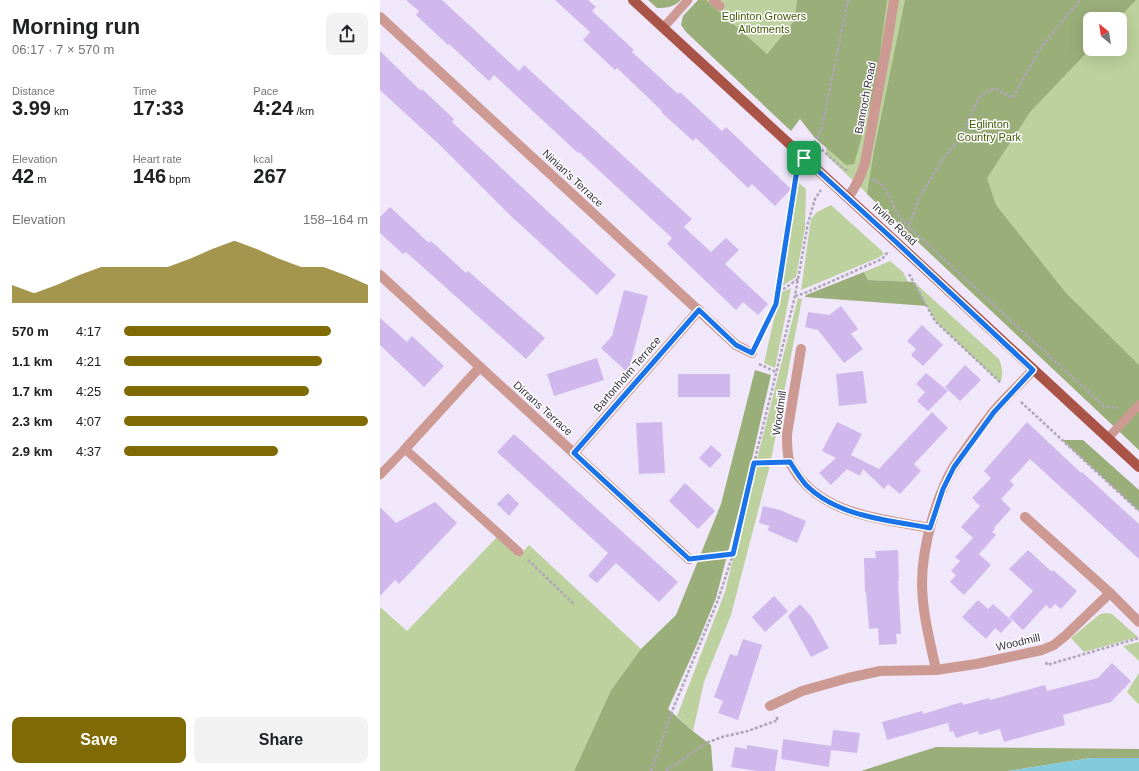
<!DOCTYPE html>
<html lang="en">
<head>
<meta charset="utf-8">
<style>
  :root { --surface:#fff; --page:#f2f2f2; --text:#202124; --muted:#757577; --accent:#7f6a03 }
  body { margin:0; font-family:Arial,sans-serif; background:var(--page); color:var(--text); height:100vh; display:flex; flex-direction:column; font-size:15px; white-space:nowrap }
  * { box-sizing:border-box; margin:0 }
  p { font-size:13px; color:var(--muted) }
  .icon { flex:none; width:22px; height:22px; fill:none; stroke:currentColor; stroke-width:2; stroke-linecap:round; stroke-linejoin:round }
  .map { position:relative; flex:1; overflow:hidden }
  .panel { display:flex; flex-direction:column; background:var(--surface); width:380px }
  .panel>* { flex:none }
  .needle { width:26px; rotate:330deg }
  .fabs { position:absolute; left:703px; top:12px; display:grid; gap:8px }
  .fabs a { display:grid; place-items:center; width:44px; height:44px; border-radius:8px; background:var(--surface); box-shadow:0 4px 16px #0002; font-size:20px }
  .pin { position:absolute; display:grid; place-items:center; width:34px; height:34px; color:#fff; margin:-17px; border-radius:8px; box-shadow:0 2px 6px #0006 }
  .round { display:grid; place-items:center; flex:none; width:42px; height:42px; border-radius:8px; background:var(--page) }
  .head { display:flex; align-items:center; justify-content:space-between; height:68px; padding:0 12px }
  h1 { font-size:22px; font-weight:800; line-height:30px }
  .figures { display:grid; grid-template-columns:repeat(3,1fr); gap:6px; height:68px; padding:4px 12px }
  .figures div { display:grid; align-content:center }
  .figures b { font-size:20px; font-weight:800 }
  .figures small { font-size:11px; font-weight:400 }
  .figures p { font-size:11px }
  .chart { height:112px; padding:8px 12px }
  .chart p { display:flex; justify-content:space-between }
  .chart svg { width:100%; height:72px; margin-top:4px; fill:var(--accent); opacity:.7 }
  .button { display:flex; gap:8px; margin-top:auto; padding:8px 12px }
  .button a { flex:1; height:46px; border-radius:8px; background:var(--accent); color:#fff; font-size:16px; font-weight:800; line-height:46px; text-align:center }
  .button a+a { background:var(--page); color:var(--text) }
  ul { padding:0 12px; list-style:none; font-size:13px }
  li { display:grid; grid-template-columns:64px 48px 1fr; align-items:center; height:30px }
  li i { height:10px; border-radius:5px; background:var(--accent) }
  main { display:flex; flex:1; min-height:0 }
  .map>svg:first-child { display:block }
  .green { fill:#bcd19d; fill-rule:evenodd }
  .forest { fill:#99ae79 }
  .water { fill:#81cbdd }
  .building { fill:#d1b8ec }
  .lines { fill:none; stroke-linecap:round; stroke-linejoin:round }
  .path { stroke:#aea6b6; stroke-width:2.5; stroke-dasharray:3 2; stroke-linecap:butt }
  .service { stroke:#cc9a92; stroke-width:9 }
  .minor { stroke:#cc9a92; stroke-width:10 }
  .primary { stroke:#aa5347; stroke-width:10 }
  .route-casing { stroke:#fff; stroke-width:8 }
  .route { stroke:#1a73e8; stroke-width:5 }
  .labels { text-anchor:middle; stroke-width:3; stroke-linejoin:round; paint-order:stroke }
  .park-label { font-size:11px; fill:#435b05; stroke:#fff }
  .street-label { font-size:11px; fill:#38323e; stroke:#fff }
</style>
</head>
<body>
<main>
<section class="panel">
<div class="head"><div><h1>Morning run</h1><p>06:17 · 7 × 570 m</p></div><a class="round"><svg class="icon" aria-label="share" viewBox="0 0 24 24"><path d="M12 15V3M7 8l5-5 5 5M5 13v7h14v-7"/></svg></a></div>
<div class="figures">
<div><p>Distance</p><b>3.99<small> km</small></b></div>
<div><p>Time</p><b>17:33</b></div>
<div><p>Pace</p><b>4:24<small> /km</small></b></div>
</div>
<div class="figures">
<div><p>Elevation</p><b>42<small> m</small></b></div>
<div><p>Heart rate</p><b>146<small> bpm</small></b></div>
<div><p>kcal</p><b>267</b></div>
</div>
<div class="chart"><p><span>Elevation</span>158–164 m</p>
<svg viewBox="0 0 160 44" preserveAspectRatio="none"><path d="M0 44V33L10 38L20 33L30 27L40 22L50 22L60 22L70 22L80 17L90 11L100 6L110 11L120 17L130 22L140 22L150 27L160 33V44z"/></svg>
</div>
<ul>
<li><b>570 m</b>4:17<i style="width:85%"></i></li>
<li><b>1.1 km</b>4:21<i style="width:81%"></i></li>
<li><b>1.7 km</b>4:25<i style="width:76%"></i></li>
<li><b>2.3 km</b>4:07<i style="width:100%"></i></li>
<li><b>2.9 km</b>4:37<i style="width:63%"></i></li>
</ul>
<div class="button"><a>Save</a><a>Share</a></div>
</section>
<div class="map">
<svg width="759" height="771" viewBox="0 0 759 771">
  <rect width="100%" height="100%" fill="#f0e7fa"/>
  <g class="green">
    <polygon points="325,0 417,0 414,21 387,54"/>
    <path d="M450,0h309v450l-313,-295zM710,19h30v30h-30z"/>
    <polygon points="417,181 426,189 425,228 416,277 401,287"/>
    <polygon points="451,205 504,253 500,257 421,290 431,219 437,212"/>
    <polygon points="510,261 523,272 528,282 488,280 484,272"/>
    <path d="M534,282l85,77c3,8 5,15 1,24l-64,-61z"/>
    <polygon points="411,288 395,368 384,363 400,293"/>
    <polygon points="418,298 422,299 391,460 377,459"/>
    <polygon points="390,465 351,615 324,682 313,731 297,716 345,592 375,467"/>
    <polygon points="117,537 138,557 149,545 261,649 231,690 194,771 0,771 0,607 27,631"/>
    <polygon points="726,613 732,614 758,637 704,652 691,638 720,614"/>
    <polygon points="759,642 759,661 743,646"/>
    <polygon points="759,673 759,703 758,704 747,692"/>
  </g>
  <g class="forest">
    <path d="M268,0h33c-7,7 -14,8 -24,8z"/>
    <polygon points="318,0 326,0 387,54 414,21 417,0 507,0 496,85 474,164 466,165 434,137 420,119 411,131 306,32 301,25 303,16"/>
    <polygon points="525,0 756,0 738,19 710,19 710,49 650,112 607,178 616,205 686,293 759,365 759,450 487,194 494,151"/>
    <polygon points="484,272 488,280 534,282 547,306 425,297 426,295"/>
    <polygon points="375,370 391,375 371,463 336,598 317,644 288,709 314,732 331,745 333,771 194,771 231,690 261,649 296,615 341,504"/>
    <polygon points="682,440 703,440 759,490 759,511"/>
    <polygon points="556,747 759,749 759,758 711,758 628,771 481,771"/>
  </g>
  <polygon class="water" points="711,758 759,758 759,771 628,771"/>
  <g class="building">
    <polygon points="26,0 62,0 139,71 144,65 312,219 304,227 331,252 346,238 359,250 345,264 388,304 378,315 363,302 356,310 287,244 292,238 199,152 198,153 114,75 109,81 69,44 68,45 36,15 39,11"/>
    <polygon points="175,0 208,0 216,7 212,11 254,50 252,52 298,94 300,92 342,131 346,127 411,189 395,206 372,184 368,188 316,138 313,141 281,112 282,111 237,68 235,70 203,40 210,32"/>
    <polygon points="0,51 41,91 42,89 74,119 72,122 236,275 217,295 132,217 63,148 0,90"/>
    <polygon points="10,207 49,243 51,241 86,273 88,271 165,338 146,359 26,252 23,254 0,233 0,217"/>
    <polygon points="244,290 268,296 248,373 221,348 232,336"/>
    <polygon points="461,306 478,329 471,334 483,349 464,363 438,330 425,327 428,312 449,315"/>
    <polygon points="0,318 27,342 32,336 64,366 44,387 0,345"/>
    <polygon points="542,325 563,345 543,366 531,355 536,349 527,341"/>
    <polygon points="217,358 224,380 174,396 167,374"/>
    <polygon points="585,365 601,380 580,401 565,387"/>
    <polygon points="483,371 487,403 459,406 456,374"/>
    <polygon points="546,373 568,391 548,411 537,401 545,392 536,384"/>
    <rect x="298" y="374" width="52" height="23"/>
    <polygon points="552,412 568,428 534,464 541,471 520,494 508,484 504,489 483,469 480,476 467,469 451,485 439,473 456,458 442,451 457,422 482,434 471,455 499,469"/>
    <polygon points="282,422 285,473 259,474 256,423"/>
    <polygon points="647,422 701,473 702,472 759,524 759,559 650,459 630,481 634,485 621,499 631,509 614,528 615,529 612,532 616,535 599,554 611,565 584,595 570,582 576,575 571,571 580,561 575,557 593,538 581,527 600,506 592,498 611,478 604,471"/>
    <polygon points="134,434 298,582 279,602 236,563 217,583 208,576 228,553 117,452"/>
    <polygon points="331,445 342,455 330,468 319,458"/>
    <polygon points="305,483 335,511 318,529 289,501"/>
    <polygon points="128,493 139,504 129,516 117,504"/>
    <polygon points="55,502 77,523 19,584 15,580 0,596 0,507 16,523"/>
    <polygon points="383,506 400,510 426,521 417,543 387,530 390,526 379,523"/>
    <polygon points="518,550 519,581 518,581 521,634 516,634 517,644 499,645 498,628 489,629 486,592 485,592 484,558 496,558 495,551"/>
    <polygon points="648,550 672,572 673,570 697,591 681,609 675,604 670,609 666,605 643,630 629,617 653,591 629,569"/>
    <polygon points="394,596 408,611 385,632 372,617"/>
    <polygon points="598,600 608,609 613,604 632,621 621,633 615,628 606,639 582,617"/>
    <polygon points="420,604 431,616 449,648 431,657 408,616"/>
    <polygon points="363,639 382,645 358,720 338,713 343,701 334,697 350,654 357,656"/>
    <polygon points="732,663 751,681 731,702 683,715 685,725 624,742 620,729 599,735 598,731 576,738 573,731 570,732 568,723 507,740 502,722 542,711 543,714 582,702 583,705 609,698 610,700 665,685 667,691 718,678"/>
    <polygon points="453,730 480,733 477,753 451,750 449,767 401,759 403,739 451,746"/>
    <polygon points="367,745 398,750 395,771 377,771 351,767 355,747 367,749"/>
  </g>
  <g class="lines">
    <g class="path">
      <polyline points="434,143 464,169 469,171"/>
      <polyline points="434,143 442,128 468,0"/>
      <path d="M492,179c15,5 17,18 23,30 3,7 9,13 14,18l10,-29 23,-38 18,-22 20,-42 14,-8 19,10 26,-48 28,-35 14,-15"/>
      <polyline points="524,233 529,227 724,406 738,408"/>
      <polyline points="529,274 555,321 621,383"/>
      <polyline points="399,292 418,279"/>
      <polyline points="415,296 425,293 502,259 508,252"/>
      <polyline points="377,342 396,303 399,292 416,176 419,170"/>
      <polyline points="379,364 396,372"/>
      <polyline points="641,402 759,511"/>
      <polyline points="374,463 397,463"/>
      <polyline points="322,557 353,554"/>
      <polyline points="148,560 195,605"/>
      <polyline points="666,662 667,665 759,638"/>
      <polyline points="271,771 293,709 338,600 353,554 374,463 415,296 428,223 435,199 441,190"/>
      <polyline points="286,771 326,743 342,737 368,731 398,720 396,716"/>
    </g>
    <g class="service">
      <polyline points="333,0 340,6"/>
      <polyline points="283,28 308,0"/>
      <polyline points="728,438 759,405"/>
      <polyline points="0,475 25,449 139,552"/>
    </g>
    <g class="minor">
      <polyline points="0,17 356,345 372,353"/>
      <path d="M468,197c8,-10 13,-21 17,-34l22,-119 7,-44"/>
      <polyline points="0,275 309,559"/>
      <path d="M421,349l-14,85c0,9 0,18 2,27 2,5 7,11 10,16 31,39 85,42 131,51"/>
      <polyline points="25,449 100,367"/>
      <polyline points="194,453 319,310"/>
      <polyline points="645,517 730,593 759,622"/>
      <path d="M556,670c-6,-29 -14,-58 -14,-87 0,-35 14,-87 32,-117 12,-18 26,-37 39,-54 13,-15 27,-28 40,-42"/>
      <polyline points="390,706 422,691 468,678 500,671 556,670 596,664 662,650 674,645 685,636 730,593"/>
    </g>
    <polyline class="primary" points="253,0 516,242 759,467"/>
  </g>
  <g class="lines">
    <defs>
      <path id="route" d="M424,158l92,84 137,128 -39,42 -40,55 -11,22 -13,39c-42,-8 -92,-11 -124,-43 -6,-7 -11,-15 -16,-23l-36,1 -21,91 -44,5 -115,-106 125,-143 37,35 16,8 24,-49 20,-128z"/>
    </defs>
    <use href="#route" class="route-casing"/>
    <use href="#route" class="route"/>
  </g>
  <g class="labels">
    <g class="park-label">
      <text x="384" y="20">Eglinton Growers<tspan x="384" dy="13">Allotments</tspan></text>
      <text x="609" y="128">Eglinton<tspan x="609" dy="13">Country Park</tspan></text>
    </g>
    <g class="street-label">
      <text transform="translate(485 98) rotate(-79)" y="4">Bannoch Road</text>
      <text transform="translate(193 178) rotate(43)" y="4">Ninian's Terrace</text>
      <text transform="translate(515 224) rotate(43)" y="4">Irvine Road</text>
      <text transform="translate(247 374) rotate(-49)" y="4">Bartonholm Terrace</text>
      <text transform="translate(163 408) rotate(42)" y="4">Dirrans Terrace</text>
      <text transform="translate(399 413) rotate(-82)" y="4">Woodmill</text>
      <text transform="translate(638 642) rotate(-13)" y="4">Woodmill</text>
    </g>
  </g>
</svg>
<div class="fabs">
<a><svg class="needle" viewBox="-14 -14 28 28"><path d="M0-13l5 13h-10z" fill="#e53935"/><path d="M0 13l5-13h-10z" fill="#757577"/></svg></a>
</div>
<div class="pin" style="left:424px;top:158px;background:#1e9e55"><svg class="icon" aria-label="arrive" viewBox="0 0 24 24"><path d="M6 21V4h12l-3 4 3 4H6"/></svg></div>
</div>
</main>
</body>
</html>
